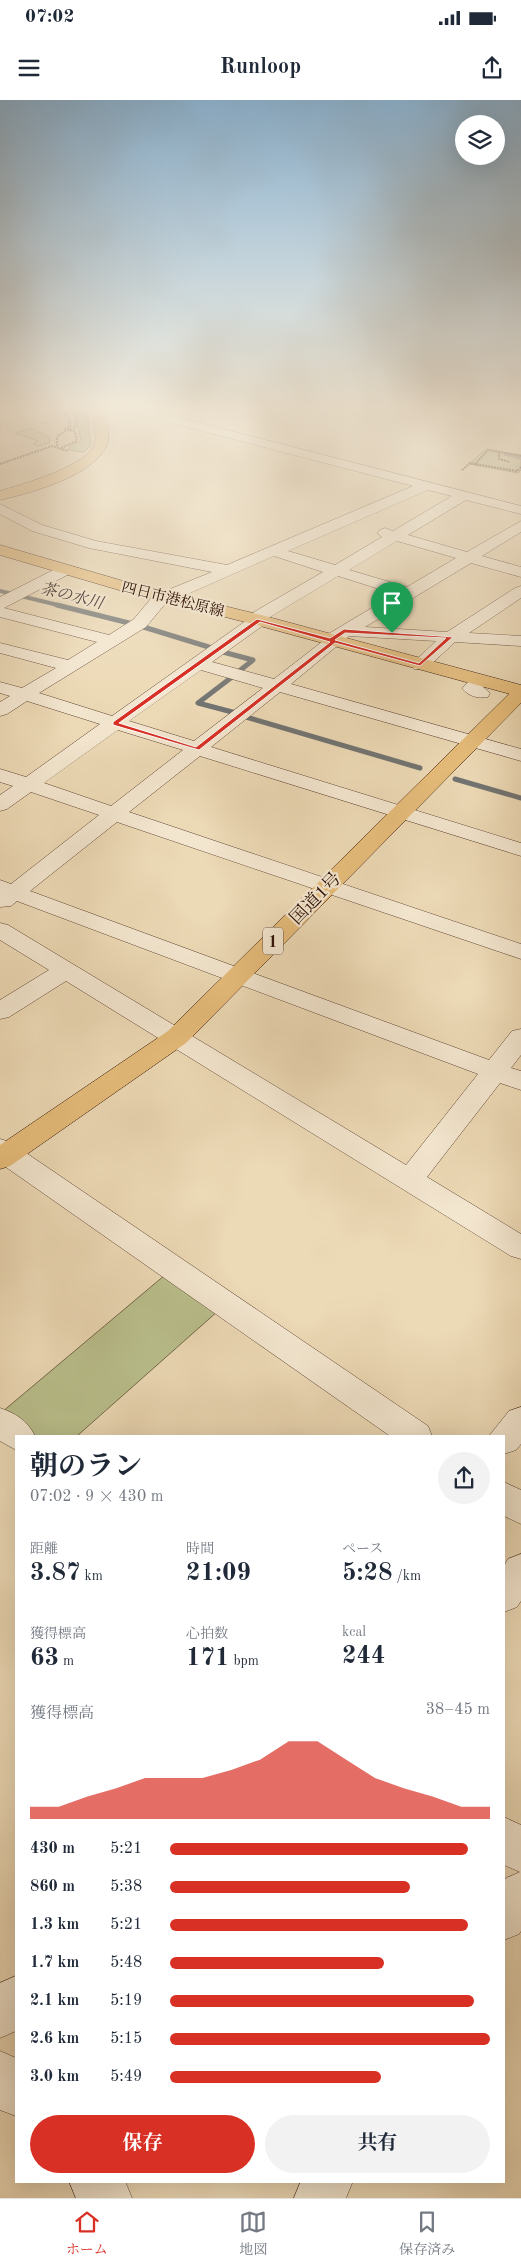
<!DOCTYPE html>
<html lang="ja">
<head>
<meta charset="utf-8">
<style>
  :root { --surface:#fff; --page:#f2f2f3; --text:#1f2937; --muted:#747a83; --line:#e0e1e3; --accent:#d93025 }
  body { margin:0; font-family:"Old Standard TT","Noto Serif JP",serif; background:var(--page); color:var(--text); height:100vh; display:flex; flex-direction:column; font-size:19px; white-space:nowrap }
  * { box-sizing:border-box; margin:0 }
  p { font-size:16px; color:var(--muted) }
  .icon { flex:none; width:28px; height:28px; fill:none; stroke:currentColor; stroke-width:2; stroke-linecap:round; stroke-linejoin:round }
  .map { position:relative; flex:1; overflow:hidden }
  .details { position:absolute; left:15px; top:1335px; width:490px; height:748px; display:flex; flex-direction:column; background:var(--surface); border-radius:0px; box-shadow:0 5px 20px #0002 }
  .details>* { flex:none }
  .buttons { position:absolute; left:455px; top:15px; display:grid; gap:10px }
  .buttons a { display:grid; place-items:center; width:50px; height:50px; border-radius:50%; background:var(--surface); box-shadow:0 5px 20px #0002; font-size:25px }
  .pin { position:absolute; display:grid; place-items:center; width:42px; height:42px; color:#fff; margin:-51px -21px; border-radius:50% 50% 50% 0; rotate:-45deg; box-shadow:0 0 5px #0007 }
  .pin .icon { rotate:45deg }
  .round { display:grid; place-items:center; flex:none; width:52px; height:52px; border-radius:26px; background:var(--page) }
  .head { display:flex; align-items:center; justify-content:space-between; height:85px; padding:0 15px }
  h1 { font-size:28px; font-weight:700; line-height:38px }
  .stats { display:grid; grid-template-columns:repeat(3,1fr); gap:8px; height:85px; padding:5px 15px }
  .stats div { display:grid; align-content:center }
  .stats b { font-size:25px; font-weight:700 }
  .stats small { font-size:14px; font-weight:400 }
  .stats p { font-size:14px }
  .chart { height:140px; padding:10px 15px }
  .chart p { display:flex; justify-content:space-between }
  .chart svg { width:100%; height:90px; margin-top:5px; fill:var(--accent); opacity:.7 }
  .button { display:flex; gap:10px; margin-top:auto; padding:10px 15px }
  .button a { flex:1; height:58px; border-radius:30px; background:var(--accent); color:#fff; font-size:20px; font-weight:700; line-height:58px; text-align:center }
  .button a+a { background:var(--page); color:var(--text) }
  ul { padding:0 15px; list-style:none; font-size:16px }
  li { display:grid; grid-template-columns:80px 60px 1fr; align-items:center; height:38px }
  li i { height:12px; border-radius:6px; background:var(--accent) }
  .status { display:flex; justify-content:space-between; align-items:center; height:35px; padding:0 25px; background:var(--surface); direction:ltr }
  .status svg { height:14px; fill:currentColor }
  header { display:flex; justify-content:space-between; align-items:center; height:65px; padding:0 15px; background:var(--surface); font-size:22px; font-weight:700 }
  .menu { display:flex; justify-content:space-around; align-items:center; height:70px; border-top:1px solid var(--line); background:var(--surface); font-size:14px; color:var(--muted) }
  .menu a { display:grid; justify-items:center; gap:2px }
  .menu .current { color:var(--accent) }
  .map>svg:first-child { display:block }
  .green { fill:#b9bf8c; stroke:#746849 }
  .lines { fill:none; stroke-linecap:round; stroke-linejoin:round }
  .stream-far1 { stroke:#727472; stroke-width:4 }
  .stream { stroke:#727472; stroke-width:5 }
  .minor-casing { stroke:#5e4232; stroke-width:1 }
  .major-casing { stroke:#2e1006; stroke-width:1 }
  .highway-casing { stroke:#2e1006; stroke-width:1 }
  .path { stroke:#2e1006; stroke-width:2; stroke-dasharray:2 1; stroke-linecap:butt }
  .minor { fill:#f3e6cf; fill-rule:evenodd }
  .major { fill:#e6bc7a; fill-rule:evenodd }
  .highway { fill:#e6bc7a; fill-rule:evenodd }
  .route { fill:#d93025; stroke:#fff; fill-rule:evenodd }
  .labels { text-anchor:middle; stroke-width:4.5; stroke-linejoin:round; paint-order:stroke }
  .far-street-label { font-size:15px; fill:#2e1006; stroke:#f3e6cf }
  .far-water-label { font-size:16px; font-style:italic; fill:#564a45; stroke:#f3e6cf }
  .shield { fill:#f3e6cf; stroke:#695042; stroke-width:1 }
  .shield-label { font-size:16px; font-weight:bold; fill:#2e1006 }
  .street-label { font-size:18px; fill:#2e1006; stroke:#f3e6cf }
</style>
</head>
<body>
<div class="status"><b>07:02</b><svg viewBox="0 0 49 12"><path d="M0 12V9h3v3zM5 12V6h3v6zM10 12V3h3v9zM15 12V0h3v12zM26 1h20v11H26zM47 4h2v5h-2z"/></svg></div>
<header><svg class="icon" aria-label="menu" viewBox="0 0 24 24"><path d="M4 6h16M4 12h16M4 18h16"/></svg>Runloop<svg class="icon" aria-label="share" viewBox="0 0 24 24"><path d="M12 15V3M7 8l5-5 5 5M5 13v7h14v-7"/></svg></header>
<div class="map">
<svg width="521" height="2098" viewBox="0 0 521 2098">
  <rect width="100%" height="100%" fill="#ecd9b5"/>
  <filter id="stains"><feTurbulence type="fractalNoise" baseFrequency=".004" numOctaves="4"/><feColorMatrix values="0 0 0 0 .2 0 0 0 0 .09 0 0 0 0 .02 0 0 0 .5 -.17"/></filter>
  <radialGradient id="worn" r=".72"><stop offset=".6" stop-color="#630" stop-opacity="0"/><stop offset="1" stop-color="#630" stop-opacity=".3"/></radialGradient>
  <g class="green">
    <polygon points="83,311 87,311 91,345 84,352 68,350 69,347 81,341 79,331 81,330 77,328 79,316"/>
    <polygon points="31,328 50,338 49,343 39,346 33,344 38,341 15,333"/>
    <polygon points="486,349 521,355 521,370 518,373 469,364"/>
    <polygon points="165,1175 218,1211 77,1336 31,1336 2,1312"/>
  </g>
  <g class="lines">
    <g class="stream-far1">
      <polyline points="66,311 65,313 70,322 69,328"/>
      <polyline points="506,354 521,358"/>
      <polyline points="0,491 62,506"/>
    </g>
    <g class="stream">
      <polyline points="57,505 137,525 212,548"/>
      <polyline points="223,552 253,560 238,572"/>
      <polyline points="232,577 198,603 236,613"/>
      <polyline points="246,617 420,668"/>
      <polyline points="455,679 521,698"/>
    </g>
    <defs>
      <g id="minor">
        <polygon points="10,311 29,311 43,314 44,311 56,311 55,320 49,324 11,314"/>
        <path d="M119,311h35l367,95v8l-55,-14 -58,35 59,17 54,-31v11l-39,24 39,11v10l-50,-14 -106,64 82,5 68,-44 6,-2v12l-52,35 52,3v10l-66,-4 -29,27h-12l-3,-4 25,-24 -87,-5 -58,48 230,65v12l-241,-69 -69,55 310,96v13l-321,-100 -71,56 392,132v15l-404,-137 -87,69 459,169 23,-29 9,-2v26l-10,13 10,3v19l-21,-7 -73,94 94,57v25l-10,-3 -445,-275 -57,36 -9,2v-19l49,-30 -49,-30v-17l8,2 398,240 72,-91 -461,-173 -6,5 -11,1v-27l11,4 88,-69 -68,-23 -24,17 -7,2v-16l13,-9 -13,-4v-13l26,8 74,-53 -73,-23 -20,13 -7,2v-14l10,-6 -10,-3v-11l22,6 34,-20 -56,-15v-10l68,17 29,-18 -97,-25v-20l59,-30h12l2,3 -2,3 -67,35 105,27 25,-16 19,-23 59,-24 -123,-24 -57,-17 -32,-17v-10l42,21 54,16 131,24 186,-79 -264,-69 -29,-3zM428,390l24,6 -59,35 -8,-3 -5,2 -3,3 5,4 -47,28 -47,-14zM397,441l59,17 -49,29 -58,-17zM274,456l49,16 -74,43 -2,5 -135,96 -73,-23 107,-66 19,-23zM338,476l57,18 -70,42 -2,5 -49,38 -62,-17 53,-38 2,-5zM201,570l62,18 -69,53 -65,-20zM118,630l65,20 -72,56 -67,-23z"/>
        <path d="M480,575l6,1 3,4 -6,7 7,6 -2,4c-10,2 -20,-1 -26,-9l12,-12z"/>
        <polygon points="0,1039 10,1042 428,1326 432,1336 390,1336 0,1063"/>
        <polygon points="521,1307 521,1344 516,1350 504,1354 504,1336 489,1336 509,1311"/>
        <path d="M0,1308c15,5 28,13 35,28h-19v14l-16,-9z"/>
        <polygon points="504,1382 521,1390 521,1424 504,1416"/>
        <polygon points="521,1454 521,1501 517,1507 504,1512 504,1466 508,1459"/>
        <polygon points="504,1717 521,1725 521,1831 519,1834 504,1840 504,1781 506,1778 520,1772 504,1765"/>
        <polygon points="16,1876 16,1931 0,1938 0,1883"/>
        <polygon points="0,1951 16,1958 16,2016 0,2010"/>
        <polygon points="69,2081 125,2081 132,2098 76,2098"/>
        <polygon points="301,2081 353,2081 346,2098 294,2098"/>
      </g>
      <g id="major">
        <path d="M94,311h12c-1,10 5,26 1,34 -13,31 -77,48 -107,55v-9c20,-6 92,-26 95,-49 2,-10 -3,-21 -1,-31z"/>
        <polygon points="0,445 130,483 261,515 521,585 521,597 249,523 119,490 0,455"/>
      </g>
      <polygon id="highway" points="521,587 521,603 186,943 10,1066 0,1069 0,1045 168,931 514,589"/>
    </defs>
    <use href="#minor" class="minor-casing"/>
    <use href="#major" class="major-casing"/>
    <use href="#highway" class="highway-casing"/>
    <g class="path">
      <polyline points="0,325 0,327"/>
      <polyline points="57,346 57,337 65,331 75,328 76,315 80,311"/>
      <polyline points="61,348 77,341 75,332 63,328"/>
      <polyline points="499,352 499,359 510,362"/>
      <polyline points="521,356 488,350 475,364 517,371 521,367"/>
      <polyline points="0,364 52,346 68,351"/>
      <polyline points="462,370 470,363 475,364"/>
    </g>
    <use href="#minor" class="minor"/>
    <use href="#major" class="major"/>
    <use href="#highway" class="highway"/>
  </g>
  <linearGradient id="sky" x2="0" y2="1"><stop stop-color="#8bb5d6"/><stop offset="0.51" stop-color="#f6eede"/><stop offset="1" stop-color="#f6eede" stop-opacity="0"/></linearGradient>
  <rect width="521" height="604" fill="url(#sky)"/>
  <path class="route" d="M257,519l73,19 14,-9 109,8 -33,29 -85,-23 -136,107 -86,-25v-3zM260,522l70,20 -134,105 -77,-24zM345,533l101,5 -27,25 -84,-23z"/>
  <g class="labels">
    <g class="far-street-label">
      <text transform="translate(173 499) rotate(14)" y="5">四日市港松原線</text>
    </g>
    <g class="far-water-label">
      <text transform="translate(72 495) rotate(14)" y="6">茶の水川</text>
    </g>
    <rect class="shield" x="263" y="827.5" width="20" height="27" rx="4"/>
    <g class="shield-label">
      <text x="273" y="847">1</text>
    </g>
    <g class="street-label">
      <text transform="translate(315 798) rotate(-46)" y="6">国道1号</text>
    </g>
  </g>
  <rect width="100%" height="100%" filter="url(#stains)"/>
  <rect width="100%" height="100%" fill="url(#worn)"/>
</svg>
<div class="buttons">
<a><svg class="icon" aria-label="layers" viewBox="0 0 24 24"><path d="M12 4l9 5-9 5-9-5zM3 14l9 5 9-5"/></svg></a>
</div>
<div class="pin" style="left:392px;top:533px;background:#1e9e55"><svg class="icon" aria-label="arrive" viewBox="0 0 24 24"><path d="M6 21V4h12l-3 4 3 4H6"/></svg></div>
<section class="details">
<div class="head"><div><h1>朝のラン</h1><p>07:02 · 9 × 430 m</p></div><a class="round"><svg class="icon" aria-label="share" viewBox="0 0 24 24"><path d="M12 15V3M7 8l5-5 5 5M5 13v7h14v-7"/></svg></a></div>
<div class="stats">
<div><p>距離</p><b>3.87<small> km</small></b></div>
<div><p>時間</p><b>21:09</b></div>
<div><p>ペース</p><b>5:28<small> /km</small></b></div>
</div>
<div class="stats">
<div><p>獲得標高</p><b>63<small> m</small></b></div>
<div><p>心拍数</p><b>171<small> bpm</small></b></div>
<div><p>kcal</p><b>244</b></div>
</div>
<div class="chart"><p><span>獲得標高</span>38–45 m</p>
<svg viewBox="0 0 160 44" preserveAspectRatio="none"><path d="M0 44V38L10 38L20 33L30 29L40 24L50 24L60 24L70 20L80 15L90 6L100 6L110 15L120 24L130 29L140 33L150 38L160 38V44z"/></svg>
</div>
<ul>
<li><b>430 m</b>5:21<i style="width:93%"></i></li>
<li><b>860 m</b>5:38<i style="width:75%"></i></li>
<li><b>1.3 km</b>5:21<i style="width:93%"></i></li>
<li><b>1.7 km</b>5:48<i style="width:67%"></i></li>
<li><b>2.1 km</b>5:19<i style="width:95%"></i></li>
<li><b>2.6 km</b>5:15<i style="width:100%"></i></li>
<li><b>3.0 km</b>5:49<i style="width:66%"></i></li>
</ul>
<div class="button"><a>保存</a><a>共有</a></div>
</section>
</div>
<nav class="menu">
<a class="current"><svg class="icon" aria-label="home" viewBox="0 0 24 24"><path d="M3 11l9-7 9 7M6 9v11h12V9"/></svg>ホーム</a>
<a><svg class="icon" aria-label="map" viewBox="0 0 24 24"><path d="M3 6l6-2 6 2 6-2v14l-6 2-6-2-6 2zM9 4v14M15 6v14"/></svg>地図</a>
<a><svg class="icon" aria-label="saved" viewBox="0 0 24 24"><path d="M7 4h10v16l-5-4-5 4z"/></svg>保存済み</a>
</nav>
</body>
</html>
